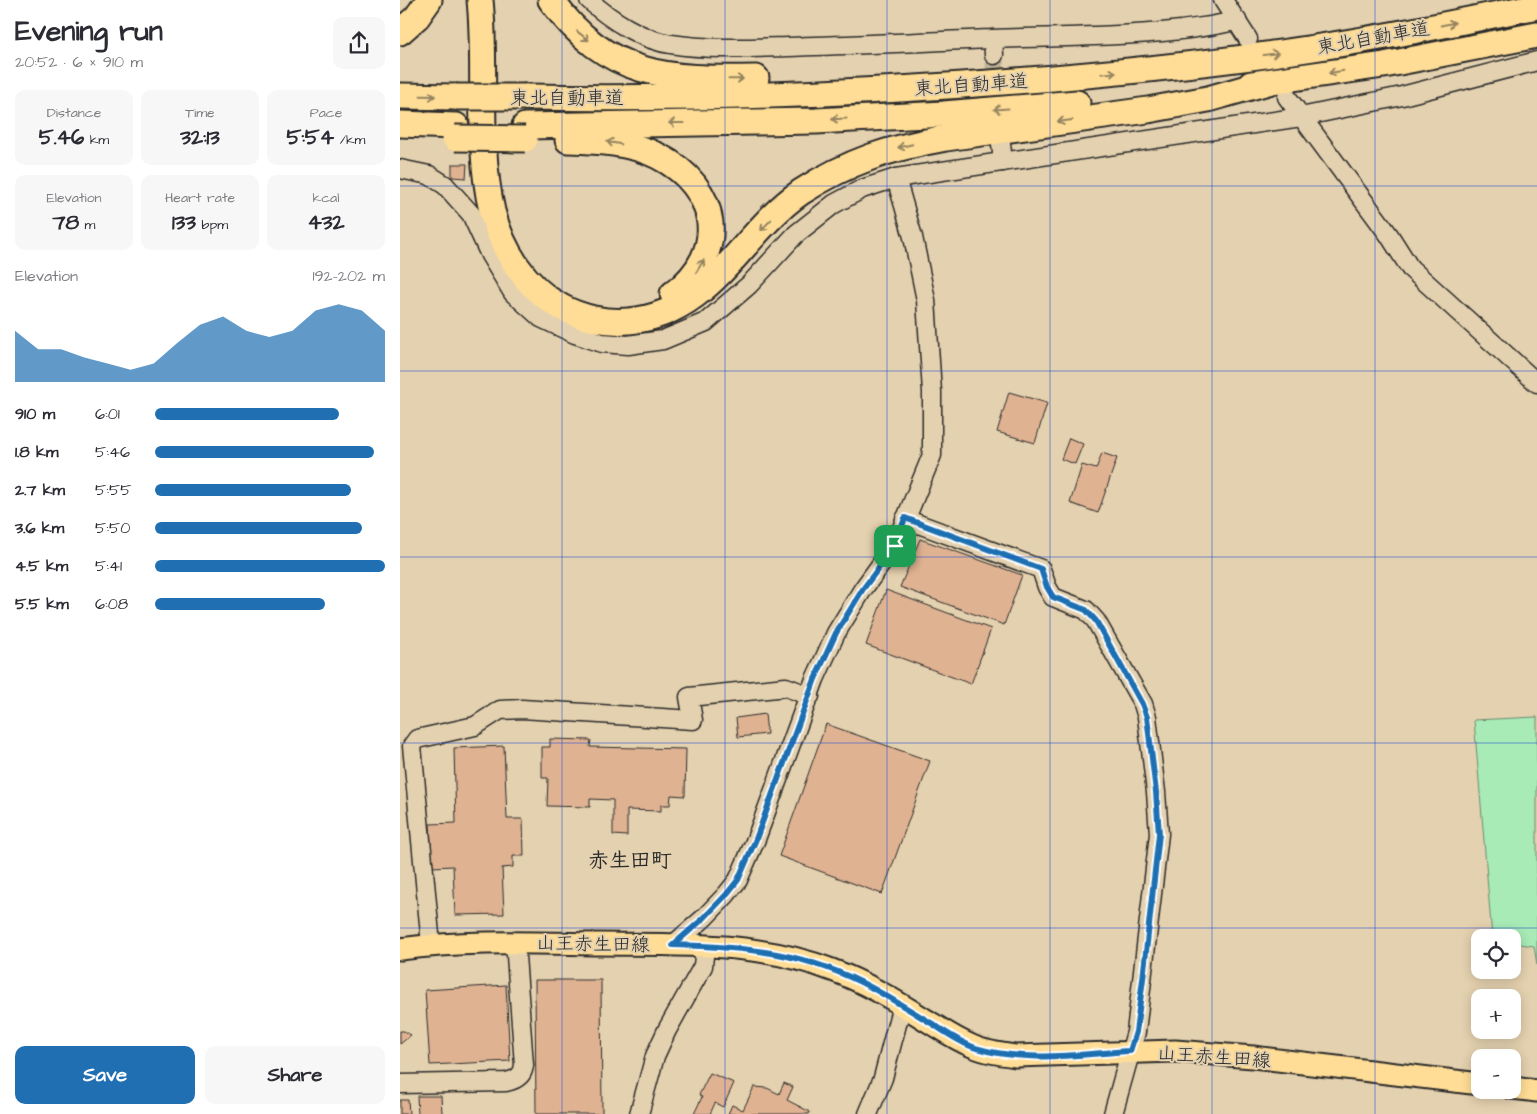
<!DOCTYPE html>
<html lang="en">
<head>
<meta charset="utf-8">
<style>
  :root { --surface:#fff; --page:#f7f7f7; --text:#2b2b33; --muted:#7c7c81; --accent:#1f6fb2 }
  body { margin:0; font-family:"Architects Daughter","Klee One",sans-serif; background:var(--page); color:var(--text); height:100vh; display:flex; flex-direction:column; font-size:19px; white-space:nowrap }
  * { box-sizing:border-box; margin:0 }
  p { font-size:16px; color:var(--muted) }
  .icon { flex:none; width:28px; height:28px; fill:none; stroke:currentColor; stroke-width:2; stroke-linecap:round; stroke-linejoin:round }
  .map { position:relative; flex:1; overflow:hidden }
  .sheet { display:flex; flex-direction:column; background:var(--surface); width:400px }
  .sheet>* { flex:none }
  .tools { position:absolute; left:1071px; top:929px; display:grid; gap:10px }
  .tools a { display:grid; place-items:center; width:50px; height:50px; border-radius:10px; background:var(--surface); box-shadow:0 2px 12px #0003; font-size:25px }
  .pin { position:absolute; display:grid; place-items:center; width:42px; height:42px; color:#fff; margin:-21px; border-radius:10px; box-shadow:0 2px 8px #0006 }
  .round { display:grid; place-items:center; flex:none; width:52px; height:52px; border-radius:10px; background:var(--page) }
  .overview { display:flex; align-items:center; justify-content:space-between; height:85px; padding:0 15px }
  h1 { font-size:28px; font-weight:700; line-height:38px }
  .figures { display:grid; grid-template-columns:repeat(3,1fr); gap:8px; height:85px; padding:5px 15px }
  .figures div { display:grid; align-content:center; border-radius:10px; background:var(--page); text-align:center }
  .figures b { font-size:21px; font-weight:700 }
  .figures small { font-size:14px; font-weight:400 }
  .figures p { font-size:14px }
  .chart { height:140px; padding:10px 15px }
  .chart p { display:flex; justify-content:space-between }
  .chart svg { width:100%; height:90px; margin-top:5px; fill:var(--accent); opacity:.7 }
  .button { display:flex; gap:10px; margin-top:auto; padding:10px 15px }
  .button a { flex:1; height:58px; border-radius:10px; background:var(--accent); color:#fff; font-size:20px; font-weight:700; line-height:58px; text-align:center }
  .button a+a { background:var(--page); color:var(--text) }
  ul { padding:0 15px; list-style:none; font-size:16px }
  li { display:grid; grid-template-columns:80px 60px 1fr; align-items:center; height:38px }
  li i { height:12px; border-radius:6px; background:var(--accent) }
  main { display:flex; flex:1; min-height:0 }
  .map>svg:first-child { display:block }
  .green { fill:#a8ebb6; stroke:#6a8b70 }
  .building { fill:#dfb292; stroke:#2b2b2b }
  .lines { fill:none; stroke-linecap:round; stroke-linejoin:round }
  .minor-tunnel { stroke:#bfb095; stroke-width:18; stroke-dasharray:18 9; stroke-linecap:butt }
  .minor-casing { stroke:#2b2b2b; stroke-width:21 }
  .major-casing { stroke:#2b2b2b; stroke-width:25 }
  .highway-casing { stroke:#2b2b2b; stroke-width:29 }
  .minor { stroke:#e4d1af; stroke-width:18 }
  .major { stroke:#ffdd96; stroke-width:21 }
  .highway { stroke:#ffdd96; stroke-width:25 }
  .highway-bridge-casing { stroke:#2b2b2b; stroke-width:29; stroke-linecap:butt }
  .highway-bridge { stroke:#ffdd96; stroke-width:25 }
  .oneway { stroke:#958460 }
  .route-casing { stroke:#fff; stroke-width:10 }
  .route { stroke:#1f6fb2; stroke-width:6 }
  .grid { fill:none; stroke:#1d4ed8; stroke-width:1; stroke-opacity:0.55 }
  .labels { text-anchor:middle; stroke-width:4; stroke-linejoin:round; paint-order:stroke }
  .street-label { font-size:19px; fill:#2b2b2b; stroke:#e4d1af }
  .quarter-label { font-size:21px; font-weight:bold; fill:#2b2b2b; stroke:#e4d1af }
</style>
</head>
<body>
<main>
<section class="sheet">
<div class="overview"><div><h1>Evening run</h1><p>20:52 · 6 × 910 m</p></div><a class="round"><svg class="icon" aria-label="share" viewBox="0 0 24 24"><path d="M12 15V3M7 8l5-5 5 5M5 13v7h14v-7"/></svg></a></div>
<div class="figures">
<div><p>Distance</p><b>5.46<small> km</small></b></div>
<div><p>Time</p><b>32:13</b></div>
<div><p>Pace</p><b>5:54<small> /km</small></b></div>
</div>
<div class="figures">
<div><p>Elevation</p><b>78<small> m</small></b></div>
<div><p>Heart rate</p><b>133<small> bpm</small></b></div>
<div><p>kcal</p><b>432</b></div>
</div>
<div class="chart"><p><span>Elevation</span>192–202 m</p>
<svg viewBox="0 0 160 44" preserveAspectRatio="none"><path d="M0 44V19L10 28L20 28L30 32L40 35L50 38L60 35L70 25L80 16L90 12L100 19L110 22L120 19L130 9L140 6L150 9L160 19V44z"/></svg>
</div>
<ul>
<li><b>910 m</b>6:01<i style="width:80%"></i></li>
<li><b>1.8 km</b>5:46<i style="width:95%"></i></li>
<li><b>2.7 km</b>5:55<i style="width:85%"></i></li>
<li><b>3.6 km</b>5:50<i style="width:90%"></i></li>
<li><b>4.5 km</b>5:41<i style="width:100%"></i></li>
<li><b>5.5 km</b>6:08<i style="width:74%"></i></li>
</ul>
<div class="button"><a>Save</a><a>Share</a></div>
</section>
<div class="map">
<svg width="1137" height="1114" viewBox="0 0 1137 1114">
  <rect width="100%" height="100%" fill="#e4d1af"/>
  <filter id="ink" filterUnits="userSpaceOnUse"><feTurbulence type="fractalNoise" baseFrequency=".02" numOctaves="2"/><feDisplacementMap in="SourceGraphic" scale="10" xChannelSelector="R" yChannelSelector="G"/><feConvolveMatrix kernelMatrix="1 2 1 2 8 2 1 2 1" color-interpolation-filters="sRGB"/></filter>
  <g filter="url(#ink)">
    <polygon class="green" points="1137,717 1137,965 1134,946 1113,943 1112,938 1092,937 1074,720"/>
    <g class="building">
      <polygon points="52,164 67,164 66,178 52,177"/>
      <polygon points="609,392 647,403 635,443 597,432"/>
      <polygon points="669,438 683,444 675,464 661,459"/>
      <polygon points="702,453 717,458 698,513 670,503 682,465 696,469"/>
      <polygon points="520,539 622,575 604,625 500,587"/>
      <polygon points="486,590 591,629 571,684 466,645"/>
      <polygon points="365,714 367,734 338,737 336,718"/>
      <polygon points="426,724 530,761 482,894 379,856"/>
      <polygon points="150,739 191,740 190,747 286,749 285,796 271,795 270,805 261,805 261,811 227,810 227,836 213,835 213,800 190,799 190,807 147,806 148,778 142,778 142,747 150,747"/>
      <polygon points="104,746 107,819 123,819 124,856 113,856 113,867 102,868 104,914 55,915 53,866 32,867 30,824 56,823 54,748"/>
      <polygon points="135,980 201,980 202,1114 136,1114"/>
      <polygon points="106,985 110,1061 30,1065 25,990"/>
      <polygon points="0,1031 4,1031 11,1035 0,1044"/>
      <polygon points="310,1073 334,1083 323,1107 315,1103 310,1114 294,1114 302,1097 299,1095"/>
      <polygon points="384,1083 393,1087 387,1100 410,1112 409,1114 328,1114 332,1105 343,1110 354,1087 367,1088 379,1094"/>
      <polygon points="17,1096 41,1096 42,1113 46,1114 18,1114"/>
      <polygon points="0,1100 8,1100 9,1114 0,1114"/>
    </g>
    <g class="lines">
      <polyline class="minor-tunnel" points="594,55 599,121"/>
      <defs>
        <g id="minor">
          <path d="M189,0c20,19 55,41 82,44 39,6 79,4 117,3 69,-2 136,-5 204,-8 63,-2 127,-2 189,-9 19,-3 38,-4 56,-10"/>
          <polyline points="823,0 848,39"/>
          <polyline points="593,39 594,55"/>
          <polyline points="887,97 989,235 1010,268 1137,383"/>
          <polyline points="601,144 603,162"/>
          <polyline points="0,169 29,175 45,185 71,214 90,255 113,293 141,318 175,334 202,343 228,345 263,340 306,322 349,285 396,234 434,204 462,189 496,178 901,117 1002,96 1137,61"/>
          <polyline points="505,519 641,569 647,587 653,597 686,610 696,621 743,704 747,717 756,792 759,834 736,1032 713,1114"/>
          <polyline points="31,945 12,746 17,739 75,726 100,710 122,709 293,720 289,697 386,687 410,696"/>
          <polyline points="273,945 304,918 326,895 338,880 356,839 415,679 436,633 463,589 495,545 532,455 532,392 526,300 513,237 496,178"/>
          <path d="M0,1084l106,-2c10,-2 17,-6 18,-17l-9,-123"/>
          <polyline points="239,1114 255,1056 267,1030 303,966 305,946"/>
          <polyline points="468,1114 483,1078 502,1005"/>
        </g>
        <g id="major">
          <path d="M0,949c66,-9 134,-6 200,-5 79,1 158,-3 232,26 33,12 64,31 94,50 15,9 29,19 46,26 13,6 29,8 44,10l159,-5 78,6 227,27"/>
          <polyline points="1112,1088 1137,1091"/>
        </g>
        <g id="highway">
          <path d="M80,0c7,70 -4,142 12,211 10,39 33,76 69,96 20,11 45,16 68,14 84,-8 111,-87 172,-129 48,-31 89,-44 145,-54l202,-28 60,-11 60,-17"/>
          <path d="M151,0c56,77 116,80 205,78"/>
          <polyline points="0,32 17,17 29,0"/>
          <polyline points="851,84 984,65 1137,35"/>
          <polyline points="0,96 56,97"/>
          <path d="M125,97c164,3 328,-3 491,-16 112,-9 224,-20 335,-39 62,-10 124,-23 186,-36"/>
          <polyline points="0,124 56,126"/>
          <polyline points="125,126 416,121 544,114 677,103"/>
          <path d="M168,140c30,1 62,2 90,16 61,31 72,96 15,138"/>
        </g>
      </defs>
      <use href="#minor" class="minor-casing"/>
      <use href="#major" class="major-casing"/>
      <use href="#highway" class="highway-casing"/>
      <use href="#minor" class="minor"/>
      <use href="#major" class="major"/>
      <use href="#highway" class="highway"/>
      <defs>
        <g id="highway-bridge">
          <polyline points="56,97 125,97"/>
          <polyline points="55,138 125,139"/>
        </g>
      </defs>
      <use href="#highway-bridge" class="highway-bridge-casing"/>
      <use href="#highway-bridge" class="highway-bridge"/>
    </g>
    <defs><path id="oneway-shaft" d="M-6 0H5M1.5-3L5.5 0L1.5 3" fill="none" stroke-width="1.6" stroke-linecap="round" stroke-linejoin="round" transform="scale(1.25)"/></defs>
    <g class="oneway">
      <use href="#oneway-shaft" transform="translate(1048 24) rotate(-11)"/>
      <use href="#oneway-shaft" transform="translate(183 36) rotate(38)"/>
      <use href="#oneway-shaft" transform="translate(871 54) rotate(-8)"/>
      <use href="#oneway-shaft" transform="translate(936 72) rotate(171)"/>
      <use href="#oneway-shaft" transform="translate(709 73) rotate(-5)"/>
      <use href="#oneway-shaft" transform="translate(336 79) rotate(-1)"/>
      <use href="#oneway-shaft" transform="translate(28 96) rotate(1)"/>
      <use href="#oneway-shaft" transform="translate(601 109) rotate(176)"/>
      <use href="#oneway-shaft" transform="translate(439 119) rotate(177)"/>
      <use href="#oneway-shaft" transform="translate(665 121) rotate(173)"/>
      <use href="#oneway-shaft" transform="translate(276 123) rotate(180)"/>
      <use href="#oneway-shaft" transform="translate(214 143) rotate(-170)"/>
      <use href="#oneway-shaft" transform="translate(505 146) rotate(166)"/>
      <use href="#oneway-shaft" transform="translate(366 225) rotate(134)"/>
      <use href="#oneway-shaft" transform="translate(300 266) rotate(-59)"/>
    </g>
  </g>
  <g class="lines" filter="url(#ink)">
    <defs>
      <path id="route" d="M505,518l136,51 6,18 6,10 33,13 10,11 46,83 5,13 9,75 3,42 -16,145 -7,53 -6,19c-50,3 -105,12 -154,-3 -15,-5 -28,-14 -40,-22 -21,-13 -41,-25 -62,-37 -68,-37 -125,-42 -201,-44l31,-27 22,-23 12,-15 18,-41 59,-160 21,-46 27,-44 32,-43z"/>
    </defs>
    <use href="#route" class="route-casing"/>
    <use href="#route" class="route"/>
  </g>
  <path class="grid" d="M162,0v1114M325,0v1114M487,0v1114M650,0v1114M812,0v1114M975,0v1114M0,186h1137M0,371h1137M0,557h1137M0,743h1137M0,928h1137"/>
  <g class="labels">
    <g class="street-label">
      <text transform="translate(973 37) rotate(-10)" y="7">東北自動車道</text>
      <text transform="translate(571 84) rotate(-4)" y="7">東北自動車道</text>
      <text x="167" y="104">東北自動車道</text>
      <text transform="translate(193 943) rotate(1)" y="7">山王赤生田線</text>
      <text transform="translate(814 1056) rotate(4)" y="7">山王赤生田線</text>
    </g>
    <g class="quarter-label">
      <text x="230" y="867">赤生田町</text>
    </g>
  </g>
</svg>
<div class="tools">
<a><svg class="icon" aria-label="locate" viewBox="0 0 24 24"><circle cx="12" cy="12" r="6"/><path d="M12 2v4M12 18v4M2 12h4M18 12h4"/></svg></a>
<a>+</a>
<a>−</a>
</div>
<div class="pin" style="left:495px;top:546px;background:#1e9e55"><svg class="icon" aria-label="arrive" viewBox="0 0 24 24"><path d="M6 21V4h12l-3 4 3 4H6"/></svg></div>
</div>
</main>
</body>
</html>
